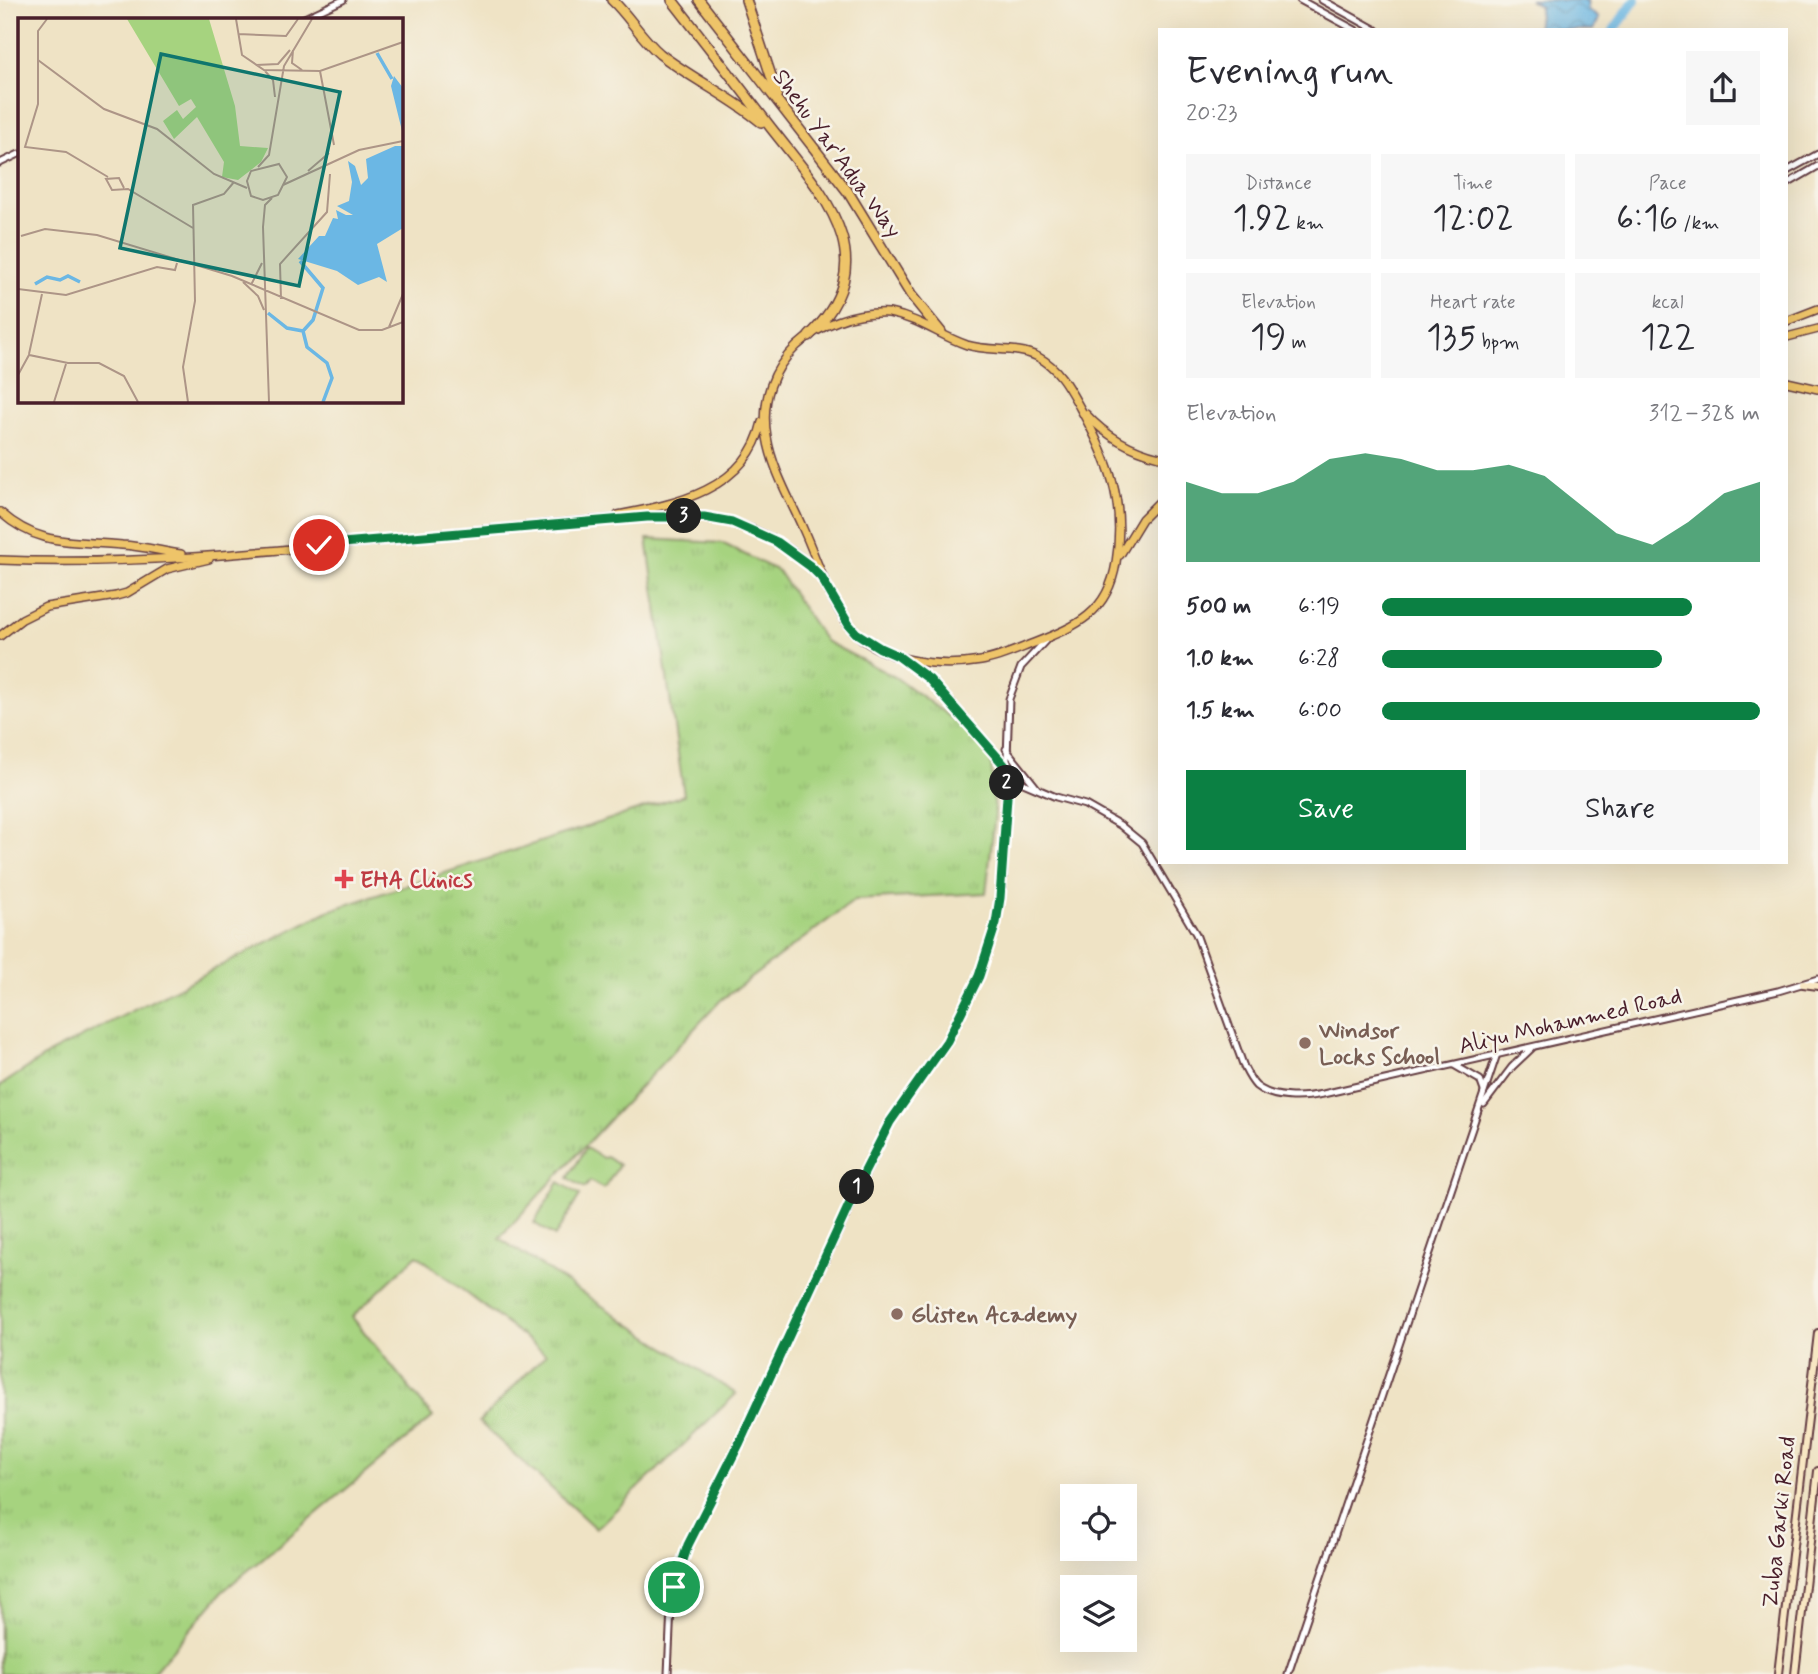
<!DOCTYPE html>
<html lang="en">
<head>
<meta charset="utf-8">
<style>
  :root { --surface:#fff; --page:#f7f7f7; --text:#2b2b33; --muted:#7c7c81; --accent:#0b8043 }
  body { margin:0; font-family:Mynerve,sans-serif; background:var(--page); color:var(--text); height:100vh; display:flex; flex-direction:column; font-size:26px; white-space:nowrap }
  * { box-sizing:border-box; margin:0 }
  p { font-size:23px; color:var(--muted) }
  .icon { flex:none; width:38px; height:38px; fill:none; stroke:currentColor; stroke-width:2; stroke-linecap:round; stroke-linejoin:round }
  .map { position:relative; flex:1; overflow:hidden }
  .details { position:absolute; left:1158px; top:28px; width:630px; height:836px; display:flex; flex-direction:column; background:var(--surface); border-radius:0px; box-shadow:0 7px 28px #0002 }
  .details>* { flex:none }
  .fabs { position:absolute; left:1060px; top:1484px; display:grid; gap:14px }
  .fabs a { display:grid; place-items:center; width:77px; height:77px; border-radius:0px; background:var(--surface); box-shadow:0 7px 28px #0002; font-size:35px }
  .pin { position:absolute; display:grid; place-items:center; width:60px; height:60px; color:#fff; margin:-30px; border:4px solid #fff; border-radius:50%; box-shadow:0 2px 7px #0007 }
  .km { position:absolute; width:35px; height:35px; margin:-18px; border-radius:50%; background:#222; color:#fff; font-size:19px; line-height:35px; text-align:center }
  .round { display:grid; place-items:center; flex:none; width:74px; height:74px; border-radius:0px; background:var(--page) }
  .headline { display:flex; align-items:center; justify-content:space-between; height:119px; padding:0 28px }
  h1 { font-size:38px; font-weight:600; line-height:52px }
  .metrics { display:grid; grid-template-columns:repeat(3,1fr); gap:10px; height:119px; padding:7px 28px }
  .metrics div { display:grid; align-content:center; border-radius:0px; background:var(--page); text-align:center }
  .metrics b { font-size:35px; font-weight:600 }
  .metrics small { font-size:19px; font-weight:400 }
  .metrics p { font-size:19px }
  .chart { height:196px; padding:14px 28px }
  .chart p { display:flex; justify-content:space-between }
  .chart svg { width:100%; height:126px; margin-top:7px; fill:var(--accent); opacity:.7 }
  .button { display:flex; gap:14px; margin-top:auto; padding:14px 28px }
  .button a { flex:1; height:80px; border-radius:0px; background:var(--accent); color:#fff; font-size:28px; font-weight:600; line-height:80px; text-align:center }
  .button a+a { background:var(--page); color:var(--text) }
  ul { padding:0 28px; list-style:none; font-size:23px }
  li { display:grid; grid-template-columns:112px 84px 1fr; align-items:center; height:52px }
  li i { height:18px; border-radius:9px; background:var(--accent) }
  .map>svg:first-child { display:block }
  .grass { fill:url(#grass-tufts); stroke:#787955; stroke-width:2 }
  .green { fill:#a6d37f; stroke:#787955; stroke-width:2 }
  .water { fill:url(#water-waves); stroke:#5a6b88; stroke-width:2 }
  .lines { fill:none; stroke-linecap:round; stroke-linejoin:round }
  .river { stroke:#6bb7e4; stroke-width:10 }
  .tertiary-casing { stroke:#633c42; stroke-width:9 }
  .secondary-casing { stroke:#633c42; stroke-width:10 }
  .primary-casing { stroke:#633c42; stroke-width:10 }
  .motorway-casing { stroke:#633c42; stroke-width:12 }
  .tertiary { stroke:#fff; stroke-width:5 }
  .secondary { stroke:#f8e7c3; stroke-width:6 }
  .primary { stroke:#eec469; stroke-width:7 }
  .motorway { stroke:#eec469; stroke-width:9 }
  .route-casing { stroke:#fff; stroke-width:14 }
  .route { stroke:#0b8043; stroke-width:9 }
  .health-dot { fill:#e0444e; stroke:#f7f3e8; stroke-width:2.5 }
  .education-dot { fill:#8d6e63; stroke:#f7f3e8; stroke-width:2.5 }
  .labels { text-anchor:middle; stroke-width:5; stroke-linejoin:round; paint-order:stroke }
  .street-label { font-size:23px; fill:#4a1f2b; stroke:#f7f3e8 }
  .health-label { font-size:23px; font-weight:bold; fill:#be3a42; stroke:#f7f3e8; text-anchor:start }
  .education-label { font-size:23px; font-weight:bold; fill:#785e54; stroke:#f7f3e8; text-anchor:start }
  .inset-river { fill:none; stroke:#6bb7e4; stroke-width:3.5 }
  .inset-road { fill:none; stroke:#ad9587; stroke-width:2 }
  .view { fill:#0f766e; fill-opacity:0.15; stroke:#0f766e; stroke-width:3.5 }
  .inset-edge { fill:none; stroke:#4a1f2b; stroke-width:3.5 }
</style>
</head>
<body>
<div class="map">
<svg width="1818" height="1674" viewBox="0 0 1818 1674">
  <defs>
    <pattern id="grass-tufts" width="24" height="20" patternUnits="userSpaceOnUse" patternTransform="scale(1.75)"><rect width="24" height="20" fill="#a6d37f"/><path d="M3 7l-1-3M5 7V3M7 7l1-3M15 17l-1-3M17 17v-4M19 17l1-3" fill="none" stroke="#90b56e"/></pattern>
    <pattern id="water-waves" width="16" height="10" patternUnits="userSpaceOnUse" patternTransform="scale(1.75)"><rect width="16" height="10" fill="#6bb7e4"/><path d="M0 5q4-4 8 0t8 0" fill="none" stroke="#5a94b9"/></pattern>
  </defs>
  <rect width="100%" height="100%" fill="#f7f3e8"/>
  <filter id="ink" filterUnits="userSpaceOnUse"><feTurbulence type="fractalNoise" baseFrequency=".0143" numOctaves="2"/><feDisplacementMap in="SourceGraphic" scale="14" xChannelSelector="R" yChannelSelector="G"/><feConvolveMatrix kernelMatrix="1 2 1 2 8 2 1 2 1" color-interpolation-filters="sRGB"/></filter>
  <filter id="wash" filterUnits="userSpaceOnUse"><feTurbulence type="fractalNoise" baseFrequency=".00686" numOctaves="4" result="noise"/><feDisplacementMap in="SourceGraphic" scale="28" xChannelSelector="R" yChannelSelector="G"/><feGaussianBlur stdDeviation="1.57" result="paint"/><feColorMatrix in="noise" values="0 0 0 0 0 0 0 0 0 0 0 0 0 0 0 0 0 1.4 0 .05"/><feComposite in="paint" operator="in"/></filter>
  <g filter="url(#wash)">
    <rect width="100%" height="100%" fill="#efe3c5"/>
    <polygon class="grass" points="647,539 722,543 778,571 825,641 895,677 990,746 995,814 986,893 855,900 721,1000 499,1238 736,1394 596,1529 479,1422 546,1354 417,1255 352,1317 433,1417 222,1592 152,1674 0,1674 0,1086 50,1053 328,911 684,795"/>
    <g class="green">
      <polygon points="586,1148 603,1158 607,1157 619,1165 604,1189 590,1181 585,1188 568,1178"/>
      <polygon points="559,1182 580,1195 555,1236 534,1223"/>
    </g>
    <polygon class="water" points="1529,0 1587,0 1588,10 1599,18 1594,30 1537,30 1540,6"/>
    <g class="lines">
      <polyline class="river" points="1614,30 1635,0"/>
    </g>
  </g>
  <g filter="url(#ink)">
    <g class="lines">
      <defs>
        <g id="tertiary">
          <polyline points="1300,0 1355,30"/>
          <polyline points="1322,0 1376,30"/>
          <polyline points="302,19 343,0"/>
          <polyline points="0,163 19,154"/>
          <polyline points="1787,171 1818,154"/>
          <polyline points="1787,184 1818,166"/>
          <path d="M903,659c43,29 69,72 103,108"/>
          <polyline points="1006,749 1037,788"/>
          <path d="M1007,776l49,21 29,8 35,20 22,18 54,91 48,133c3,6 7,14 12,19 17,14 47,12 67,8l455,-103 40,-12"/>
          <polyline points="1454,1065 1480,1080 1484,1091"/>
          <polyline points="1484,1104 1512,1067 1532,1048"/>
          <polyline points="668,1674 671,1607 674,1587 688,1545 739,1444 880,1143 890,1122 947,1041 979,976 996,923 1003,877 1009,699 1021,667 1048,638"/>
          <polyline points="1288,1674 1497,1054"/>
        </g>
        <g id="secondary">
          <polyline points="1803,984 1818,986"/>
          <polyline points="1778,1674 1818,1333"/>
          <polyline points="1795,1674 1818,1471"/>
        </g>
        <g id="primary">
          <path d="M889,313c32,6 49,22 78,32 23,7 49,1 71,12 21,11 31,31 42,51 29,52 46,94 36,155 -8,50 -39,63 -82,80 -18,7 -35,15 -53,18 -42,7 -103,1 -131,-34 -21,-27 -32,-65 -46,-96 -13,-30 -32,-62 -37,-94 -13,-74 51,-127 122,-124z"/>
          <polyline points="1787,321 1818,309"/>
          <polyline points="1787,337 1818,329"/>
          <polyline points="1787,382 1818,389"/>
          <path d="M1086,414c20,22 45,36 74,43"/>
          <path d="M0,512c41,36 73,28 122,33 19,1 39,6 59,9"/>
          <path d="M618,515c58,-11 129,-25 144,-93"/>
          <polyline points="1120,555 1142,519 1160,501"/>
          <path d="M0,560c162,7 325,-15 486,-30 47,-4 95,-9 142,-12 25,-1 50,-3 75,-1 43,4 91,28 119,62"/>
          <polyline points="0,636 22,619 46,607 116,596 127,593 167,569 209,559"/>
        </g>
        <g id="motorway">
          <path d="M612,0c18,17 29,38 48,54 32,25 70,42 101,68"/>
          <path d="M672,0c32,41 64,82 96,124 51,66 122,134 41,212"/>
          <polyline points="699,0 848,192 911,295 941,332"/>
          <polyline points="746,0 777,94"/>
        </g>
      </defs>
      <use href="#tertiary" class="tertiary-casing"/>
      <use href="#secondary" class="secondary-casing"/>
      <use href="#primary" class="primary-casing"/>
      <use href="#motorway" class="motorway-casing"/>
      <use href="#tertiary" class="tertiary"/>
      <use href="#secondary" class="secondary"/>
      <use href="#primary" class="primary"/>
      <use href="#motorway" class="motorway"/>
    </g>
  </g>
  <g class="lines" filter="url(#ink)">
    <defs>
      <polyline id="route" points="319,545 647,517 704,517 732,522 777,542 810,566 821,577 849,625 856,633 880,648 898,656 929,679 1006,767 1007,797 1000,898 996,923 979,976 947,1041 890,1122 861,1179 739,1444 688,1545 674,1587"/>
    </defs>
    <use href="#route" class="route-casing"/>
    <use href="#route" class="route"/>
  </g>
  <path class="health-dot" d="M340.5 868.5h7v7h7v7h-7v7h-7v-7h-7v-7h7z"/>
  <g class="education-dot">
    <circle cx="1305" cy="1043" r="7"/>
    <circle cx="897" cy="1314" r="7"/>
  </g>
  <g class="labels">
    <g class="street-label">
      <text transform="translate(838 153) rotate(54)" y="8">Shehu Yar'Adua Way</text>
      <text transform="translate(1570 1020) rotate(-13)" y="8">Aliyu Mohammed Road</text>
      <text transform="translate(1778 1522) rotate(-84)" y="8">Zuba Garki Road</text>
    </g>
    <g class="health-label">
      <text x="360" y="887">EHA Clinics</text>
    </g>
    <g class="education-label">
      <text x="1319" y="1038">Windsor<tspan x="1319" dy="26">Locks School</tspan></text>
      <text x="911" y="1322">Glisten Academy</text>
    </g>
  </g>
  <g transform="translate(18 18)">
    <rect width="385" height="385" fill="#efe3c5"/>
    <path d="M109,1h82l26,87 5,40 28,2 -7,14 -23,18 -16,-3 2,-15 -27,-45 -23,22 -11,-18 14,-11 6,9 13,-12 -5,-8 -12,7z" fill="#a6d37f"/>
    <path d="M376,58l9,12v47l-12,-49zM377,128h8v82l-26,16 10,38 -8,-5 -21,8 -21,-14 -39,-12 21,-23h6l8,-18 5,1 -2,-9 10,5h7l-16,-9 12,-5 3,-19 -4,-21 7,5 6,19 7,-7 -2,-19z" fill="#6bb7e4"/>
    <path class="inset-river" d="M359,35l15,26M282,243l23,27 -10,32 -10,11 4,16 20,16 5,15 -9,24M17,266l12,-7 13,3 8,-4 12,6M250,295l19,15 16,3"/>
    <path class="inset-road" d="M29,1l-9,12v29l66,49 53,20 57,45 33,14M218,1l6,36 22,15 56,1 83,-29M220,16l48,2 12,-17M275,32l-1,13 10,7M20,42v44l-13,43 41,5 42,25M238,47l22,-1 12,-14M247,53l8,9 2,17M302,53l14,74M261,146l8,13 -9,18 -15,5 -12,-4 -4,-15 4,-10zM240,149l11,-12 15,-89 28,-47M290,153l21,-18M265,167l76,-35 44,-9M106,170l-5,-10 -13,1 6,11 16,-1 65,39M3,218l24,-7 52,6 135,41 127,54h23l21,-8M385,233v23M225,264l15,14 6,14M233,267l11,-22M0,271l48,6 91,-28 18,3 2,-7M263,281l-1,-35 47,-52 3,-38M371,309l14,-33M11,336l13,-60M0,357l11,-20 39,8h31l25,13 14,26M36,384l12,-38M170,384l-5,-35 12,-66 -2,-96 31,-11 10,-12M251,384l-6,-175 2,-22 7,-7"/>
    <path class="view" d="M143,36l179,38 -41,194 -179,-38z"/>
    <rect width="385" height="385" class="inset-edge"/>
  </g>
</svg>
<div class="fabs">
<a><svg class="icon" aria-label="locate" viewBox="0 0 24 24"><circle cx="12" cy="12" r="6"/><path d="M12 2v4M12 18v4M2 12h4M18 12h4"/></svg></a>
<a><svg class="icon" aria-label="layers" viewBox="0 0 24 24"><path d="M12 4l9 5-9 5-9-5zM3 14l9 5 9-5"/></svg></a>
</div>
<div class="pin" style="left:674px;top:1587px;background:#1e9e55"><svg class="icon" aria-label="arrive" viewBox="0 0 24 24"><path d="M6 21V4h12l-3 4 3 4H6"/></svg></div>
<div class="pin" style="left:319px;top:545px;background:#d93025"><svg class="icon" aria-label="check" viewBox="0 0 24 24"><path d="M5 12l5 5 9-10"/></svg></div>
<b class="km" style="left:857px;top:1187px">1</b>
<b class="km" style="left:1007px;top:783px">2</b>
<b class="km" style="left:684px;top:516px">3</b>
<section class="details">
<div class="headline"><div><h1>Evening run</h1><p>20:23</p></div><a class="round"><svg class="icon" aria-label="share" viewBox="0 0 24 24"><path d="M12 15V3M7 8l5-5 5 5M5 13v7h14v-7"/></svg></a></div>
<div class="metrics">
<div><p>Distance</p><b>1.92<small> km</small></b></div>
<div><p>Time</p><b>12:02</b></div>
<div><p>Pace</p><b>6:16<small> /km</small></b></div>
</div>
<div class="metrics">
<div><p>Elevation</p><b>19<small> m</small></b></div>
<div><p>Heart rate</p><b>135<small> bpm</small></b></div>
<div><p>kcal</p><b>122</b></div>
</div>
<div class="chart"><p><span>Elevation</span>312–328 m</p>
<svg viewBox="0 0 160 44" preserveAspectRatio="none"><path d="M0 44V16L10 20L20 20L30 16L40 8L50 6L60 8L70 12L80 12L90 10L100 14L110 24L120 34L130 38L140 30L150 20L160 16V44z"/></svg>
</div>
<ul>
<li><b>500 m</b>6:19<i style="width:82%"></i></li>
<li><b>1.0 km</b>6:28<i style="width:74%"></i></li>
<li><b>1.5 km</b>6:00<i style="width:100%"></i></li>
</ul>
<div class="button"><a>Save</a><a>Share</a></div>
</section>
</div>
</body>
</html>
